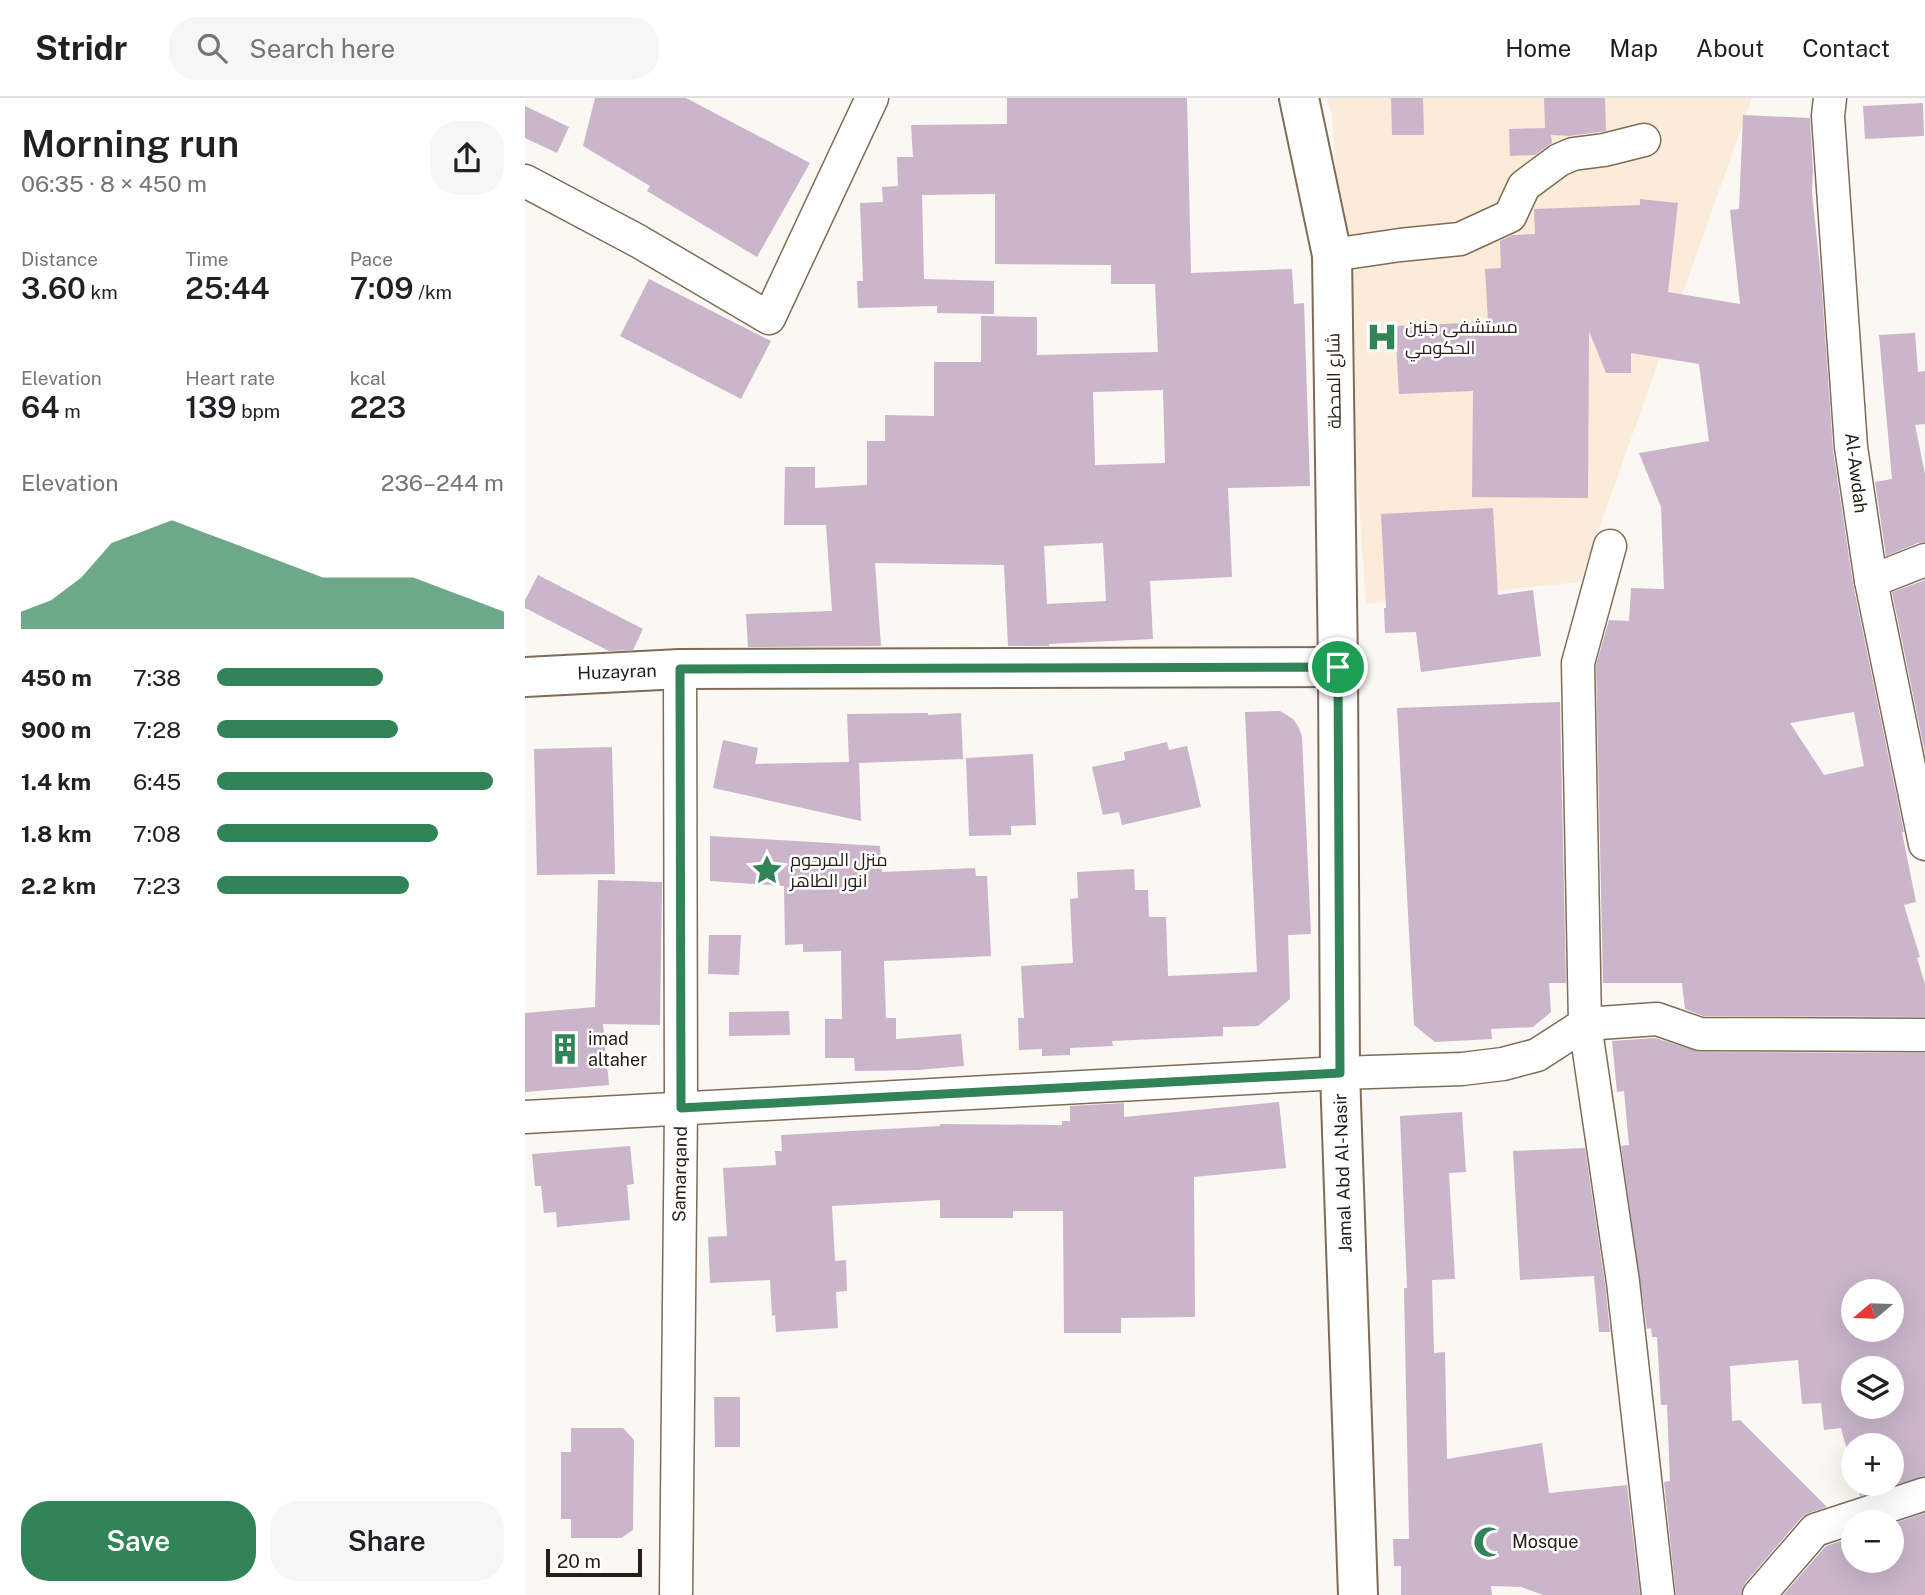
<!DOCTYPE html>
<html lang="en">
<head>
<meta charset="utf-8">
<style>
  :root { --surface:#fff; --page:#f6f6f6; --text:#202124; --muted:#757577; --line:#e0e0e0; --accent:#308457 }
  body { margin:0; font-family:"Public Sans",Cairo,sans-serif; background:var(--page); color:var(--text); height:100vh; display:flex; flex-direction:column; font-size:26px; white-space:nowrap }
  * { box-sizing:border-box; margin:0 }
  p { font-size:23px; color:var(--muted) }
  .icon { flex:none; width:38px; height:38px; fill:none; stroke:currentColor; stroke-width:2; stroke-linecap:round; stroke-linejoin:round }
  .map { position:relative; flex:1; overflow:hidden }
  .side { display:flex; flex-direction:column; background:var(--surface); width:525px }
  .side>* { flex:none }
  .needle { width:46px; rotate:251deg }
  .buttons { position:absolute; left:1316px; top:1181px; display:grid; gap:14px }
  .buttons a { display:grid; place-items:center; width:63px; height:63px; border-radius:50%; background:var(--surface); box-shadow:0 7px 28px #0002; font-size:35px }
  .scale { position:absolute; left:21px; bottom:18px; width:96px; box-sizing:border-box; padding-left:7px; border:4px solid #282018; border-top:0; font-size:19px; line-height:24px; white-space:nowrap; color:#282018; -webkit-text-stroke:5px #fff; paint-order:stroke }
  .pin { position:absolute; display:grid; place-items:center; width:60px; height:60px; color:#fff; margin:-30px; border:4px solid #fff; border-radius:50%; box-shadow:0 2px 7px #0007 }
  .round { display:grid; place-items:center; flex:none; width:74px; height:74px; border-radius:28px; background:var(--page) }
  .headline { display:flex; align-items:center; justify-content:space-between; height:119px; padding:0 21px }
  h1 { font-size:38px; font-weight:600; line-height:52px }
  .figures { display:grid; grid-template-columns:repeat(3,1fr); gap:10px; height:119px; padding:7px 21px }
  .figures div { display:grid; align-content:center }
  .figures b { font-size:30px; font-weight:600 }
  .figures small { font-size:19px; font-weight:400 }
  .figures p { font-size:19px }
  .chart { height:196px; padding:14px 21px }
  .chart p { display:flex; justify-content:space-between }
  .chart svg { width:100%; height:126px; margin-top:7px; fill:var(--accent); opacity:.7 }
  .action { display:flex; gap:14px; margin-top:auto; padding:14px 21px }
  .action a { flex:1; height:80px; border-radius:28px; background:var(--accent); color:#fff; font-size:28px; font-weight:600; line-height:80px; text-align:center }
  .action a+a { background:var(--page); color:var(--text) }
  ul { padding:0 21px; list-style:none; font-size:23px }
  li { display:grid; grid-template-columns:112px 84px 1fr; align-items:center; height:52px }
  li i { height:18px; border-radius:9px; background:var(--accent) }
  header { display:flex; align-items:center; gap:42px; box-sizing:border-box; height:98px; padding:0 35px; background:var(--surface); border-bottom:2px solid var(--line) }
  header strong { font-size:33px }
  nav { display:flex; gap:38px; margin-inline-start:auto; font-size:24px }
  .search { width:490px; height:63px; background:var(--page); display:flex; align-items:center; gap:18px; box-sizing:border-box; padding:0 24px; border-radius:28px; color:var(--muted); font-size:26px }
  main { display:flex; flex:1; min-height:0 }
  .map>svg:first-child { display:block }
  .commercial { fill:#fbebd9 }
  .building { fill:#cab5cb; fill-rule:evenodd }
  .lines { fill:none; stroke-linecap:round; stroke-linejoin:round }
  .minor-casing { stroke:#7f6c57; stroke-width:35 }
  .tertiary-casing { stroke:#7f6c57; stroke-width:42 }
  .secondary-casing { stroke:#7f6c57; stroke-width:42 }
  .minor { stroke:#fff; stroke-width:32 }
  .tertiary { stroke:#fff; stroke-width:38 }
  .secondary { stroke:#fff; stroke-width:38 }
  .route-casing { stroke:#fff; stroke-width:14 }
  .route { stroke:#308457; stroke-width:9 }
  .labels { text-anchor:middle; stroke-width:5; stroke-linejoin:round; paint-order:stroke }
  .poi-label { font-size:18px; fill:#282018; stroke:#fff; text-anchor:start }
  .street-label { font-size:18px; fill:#282018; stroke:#fff }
</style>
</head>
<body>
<header>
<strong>Stridr</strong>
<div class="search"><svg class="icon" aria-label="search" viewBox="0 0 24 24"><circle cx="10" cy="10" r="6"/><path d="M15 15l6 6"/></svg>Search here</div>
<nav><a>Home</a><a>Map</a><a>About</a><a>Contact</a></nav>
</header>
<main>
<section class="side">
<div class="headline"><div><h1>Morning run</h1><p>06:35 · 8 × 450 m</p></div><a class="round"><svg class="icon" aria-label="share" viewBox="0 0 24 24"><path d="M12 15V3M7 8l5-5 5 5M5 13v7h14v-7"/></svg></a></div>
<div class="figures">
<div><p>Distance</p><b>3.60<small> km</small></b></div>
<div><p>Time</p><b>25:44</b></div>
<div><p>Pace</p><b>7:09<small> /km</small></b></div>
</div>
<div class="figures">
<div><p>Elevation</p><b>64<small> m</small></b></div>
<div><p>Heart rate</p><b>139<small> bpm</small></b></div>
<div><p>kcal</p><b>223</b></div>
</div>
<div class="chart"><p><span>Elevation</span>236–244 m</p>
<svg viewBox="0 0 160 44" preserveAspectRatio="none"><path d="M0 44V38L10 34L20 26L30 14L40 10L50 6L60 10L70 14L80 18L90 22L100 26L110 26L120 26L130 26L140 30L150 34L160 38V44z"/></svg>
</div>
<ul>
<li><b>450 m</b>7:38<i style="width:58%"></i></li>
<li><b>900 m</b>7:28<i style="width:63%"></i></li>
<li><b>1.4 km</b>6:45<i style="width:96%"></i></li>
<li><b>1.8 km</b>7:08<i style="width:77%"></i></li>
<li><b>2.2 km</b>7:23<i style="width:67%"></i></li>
</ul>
<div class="action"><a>Save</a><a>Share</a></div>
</section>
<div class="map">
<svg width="1400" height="1497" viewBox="0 0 1400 1497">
  <rect width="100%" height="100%" fill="#fbf7f2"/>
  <polygon class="commercial" points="802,0 1227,0 1055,484 841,506 807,17"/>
  <g class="building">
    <polygon points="70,0 161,0 285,65 232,159 122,93 125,88 58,48"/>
    <path d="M482,0h180l4,175 101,-4 2,35 10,-1 6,183 -82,2 4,89 -82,4 3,58 -104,5v2h-41l-4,-81 -129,-2 6,83 -133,1 -2,-33 86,-3 -6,-86h-42l1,-58h30v21l52,-3v-44h18v-26l49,1v-54h47v-46l56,1v38l121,-3 -3,-68h-44v-19l-116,-1v-70l-73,1 2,84 70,2v33l-57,-1v-7l-79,2 -1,-27h6l-3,-78 23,-1 -1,-15 16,-1 -1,-29h16l-2,-32 96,-1zM638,292l2,73 -70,2 -2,-73zM578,445l3,58 -59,3 -3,-58z"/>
    <polygon points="866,0 898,0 899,37 867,37"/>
    <polygon points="1019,0 1080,0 1081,33 1045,38 1026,37 1027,45 1010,57 985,58 984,31 1020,30"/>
    <polygon points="1398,5 1399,38 1340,41 1338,8"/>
    <polygon points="0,8 44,29 32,55 0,40"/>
    <path d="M1218,17l67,3 3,53 -1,22 9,84 12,173 20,134 51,248h-2l14,70 -12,3 16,52 -3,1 8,26v33l-222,-1 -18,-7 -3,-26h-79l-7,-318 13,-45 20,1 2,-33 33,1 -3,-82 -22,-54 70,-12 -10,-77 -68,-11v20h-25l-17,-42 -1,167 -116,-1 1,-106 -74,3 -4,-68 93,-4 -3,-53 16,-1 -1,-27 13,-6 22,-1 -1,-25 106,-4v-6l38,4 -10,89 72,12 -10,-94 9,-1zM1329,614l10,54 -40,9 -34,-52z"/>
    <polygon points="124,181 246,243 216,301 95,238"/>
    <polygon points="1390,235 1393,274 1400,273 1400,326 1390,327 1400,376 1400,444 1393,445 1361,458 1350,384 1367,381 1354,237"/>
    <polygon points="968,410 973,497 1008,492 1016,558 896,574 891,534 860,535 859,510 861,510 856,416"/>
    <polygon points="13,477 118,531 108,552 84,553 0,510 0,502"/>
    <polygon points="1400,482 1400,655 1367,494"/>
    <polygon points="1035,604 1041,885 1024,885 1026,914 1008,929 966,931 967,941 910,944 889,927 872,610"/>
    <polygon points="755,613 768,621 774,630 777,639 786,836 763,837 765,901 733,928 698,929 698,938 587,943 588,948 545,950 545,957 517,958 517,951 494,952 493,920 499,920 496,868 548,865 545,801 553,800 552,774 609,771 610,792 623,792 624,819 641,819 643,878 732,874 720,614"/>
    <polygon points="403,615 403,617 436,615 438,661 334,665 336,723 188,690 198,642 233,650 230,666 324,664 322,616"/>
    <polygon points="642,644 644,652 662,648 676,709 597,727 594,714 578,717 567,669 600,662 599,654"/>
    <polygon points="87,649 90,776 12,777 9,651"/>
    <polygon points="508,656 511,727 486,728 486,737 444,738 441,660"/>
    <polygon points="185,738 355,748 357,774 450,770 451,778 462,778 466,858 359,863 361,920 371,920 371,941 436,936 439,968 393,972 330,973 329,960 300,960 300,921 317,921 316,853 278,854 278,846 260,847 259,788 185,783"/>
    <polygon points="73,782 137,784 135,927 78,926 84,987 0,994 0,915 70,909"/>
    <polygon points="184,837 216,837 214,877 183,876"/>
    <polygon points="264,913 265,937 204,938 204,914"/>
    <path d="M1130,940l45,14 225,1v423l-65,20 -3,-12h35v-38h-39v26l-12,-44 -17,2 -3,-27 -19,1 -4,-44 -68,6 2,55 8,-1 87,87 -18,6 -8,5 -56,65 -4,12h-65l-12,-113 6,-1 -3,-76h-6l-4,-68h-5l-1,-9 -4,1 -26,-183 8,-1 -5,-54 -7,1 -5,-51zM1328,1194h39v38h-39zM1328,1270h39v39h-39z"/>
    <polygon points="754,1004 761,1070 669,1079 670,1219 596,1220 596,1235 539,1235 538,1113 488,1113 488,1120 415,1120 415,1102 307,1108 310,1163 321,1162 322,1193 311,1194 313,1230 251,1234 250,1217 247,1218 245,1182 185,1185 183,1139 202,1138 198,1070 251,1067 250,1053 257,1053 256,1037 415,1028 415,1026 537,1027 537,1023 545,1023 545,1008 599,1005 599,1019"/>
    <polygon points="937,1014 941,1074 924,1075 930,1181 907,1182 909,1255 920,1254 922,1361 1017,1345 1024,1395 1102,1387 1115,1497 1018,1497 996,1489 966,1488 967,1497 876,1497 876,1468 869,1468 868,1441 884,1441 879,1190 882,1190 875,1018"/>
    <polygon points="105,1048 109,1086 102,1087 105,1122 32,1129 31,1114 19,1115 16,1088 10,1088 7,1056"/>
    <polygon points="1060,1050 1080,1186 1085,1234 1074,1234 1069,1178 995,1182 988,1053"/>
    <polygon points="189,1299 215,1299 215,1349 190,1349"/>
    <polygon points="46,1330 98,1330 109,1342 108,1432 96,1440 46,1440 46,1421 36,1421 36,1354 46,1354"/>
    <polygon points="1400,1415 1400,1497 1258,1497 1301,1448 1328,1439 1328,1463 1367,1463 1367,1426"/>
  </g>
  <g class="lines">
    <defs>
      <g id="minor">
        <polyline points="1305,0 1303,18 1326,349 1346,483 1400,746"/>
        <polyline points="0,83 113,143 244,220 347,0"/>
        <polyline points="807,157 875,147 935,141 985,118 999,88 1034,62 1048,56 1079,52 1119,42"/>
        <polyline points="1085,448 1053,565 1060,926 1098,1184 1133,1497"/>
        <polyline points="1346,483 1400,462"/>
        <polyline points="0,1019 815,975 937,971 978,966 1012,957 1060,926 1132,921 1175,936 1400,937"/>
        <polyline points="151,1497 156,1010 155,571"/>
        <polyline points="1234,1497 1290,1432 1400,1396"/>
      </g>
      <polyline id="tertiary" points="0,579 155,571 813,569"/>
      <polyline id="secondary" points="774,0 807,157 813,569 815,975 833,1497"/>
    </defs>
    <use href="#minor" class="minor-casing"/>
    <use href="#tertiary" class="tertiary-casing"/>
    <use href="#secondary" class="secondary-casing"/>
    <use href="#minor" class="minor"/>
    <use href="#tertiary" class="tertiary"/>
    <use href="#secondary" class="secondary"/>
  </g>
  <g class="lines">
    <defs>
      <polygon id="route" points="813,569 815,975 156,1010 155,571"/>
    </defs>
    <use href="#route" class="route-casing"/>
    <use href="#route" class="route"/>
  </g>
  <defs>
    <symbol id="hospital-bare" viewBox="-9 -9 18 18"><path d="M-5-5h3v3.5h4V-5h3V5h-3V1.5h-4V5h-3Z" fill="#308457" stroke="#fff" stroke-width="2.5" paint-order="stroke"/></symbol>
    <symbol id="sight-bare" viewBox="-9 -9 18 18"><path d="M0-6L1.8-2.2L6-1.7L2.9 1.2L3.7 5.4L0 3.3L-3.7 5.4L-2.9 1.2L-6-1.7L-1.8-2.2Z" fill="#308457" stroke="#fff" stroke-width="2.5" paint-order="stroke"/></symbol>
    <symbol id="building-bare" viewBox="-9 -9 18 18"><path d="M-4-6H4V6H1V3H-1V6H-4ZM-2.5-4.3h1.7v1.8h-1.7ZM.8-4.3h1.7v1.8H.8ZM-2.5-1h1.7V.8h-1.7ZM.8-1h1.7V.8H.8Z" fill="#308457" stroke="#fff" stroke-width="2.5" paint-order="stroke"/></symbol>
    <symbol id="mosque-bare" viewBox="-9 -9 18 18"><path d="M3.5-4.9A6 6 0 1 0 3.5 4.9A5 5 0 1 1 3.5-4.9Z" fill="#308457" stroke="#fff" stroke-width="2.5" paint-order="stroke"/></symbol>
  </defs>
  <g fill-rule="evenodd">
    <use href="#hospital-bare" x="835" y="217" width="44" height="44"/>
    <use href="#sight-bare" x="220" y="750" width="44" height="44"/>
    <use href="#building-bare" x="18" y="929" width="44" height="44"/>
    <use href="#mosque-bare" x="942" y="1422" width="44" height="44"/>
  </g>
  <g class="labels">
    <g class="poi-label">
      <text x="880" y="235">مستشفى جنين<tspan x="880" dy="21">الحكومي</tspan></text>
      <text x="265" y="768">منزل المرحوم<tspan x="265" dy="21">انور الطاهر</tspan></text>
      <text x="63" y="947">imad<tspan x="63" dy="21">altaher</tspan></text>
      <text x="987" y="1450">Mosque</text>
    </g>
    <g class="street-label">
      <text transform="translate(809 283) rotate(-91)" y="6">شارع المحطة</text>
      <text transform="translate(1331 375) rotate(83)" y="6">Al-Awdah</text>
      <text transform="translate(92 574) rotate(-2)" y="6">Huzayran</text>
      <text transform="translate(818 1075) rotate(-92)" y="6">Jamal Abd Al-Nasir</text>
      <text transform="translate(155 1076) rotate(-89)" y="6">Samarqand</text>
    </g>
  </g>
</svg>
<div class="buttons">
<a><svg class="needle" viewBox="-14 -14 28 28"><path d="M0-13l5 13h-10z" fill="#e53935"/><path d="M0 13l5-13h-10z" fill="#757577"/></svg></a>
<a><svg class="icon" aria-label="layers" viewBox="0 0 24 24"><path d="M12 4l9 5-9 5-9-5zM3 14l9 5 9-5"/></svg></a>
<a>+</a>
<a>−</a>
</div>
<div class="scale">20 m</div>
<div class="pin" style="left:813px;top:569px;background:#1e9e55"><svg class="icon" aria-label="arrive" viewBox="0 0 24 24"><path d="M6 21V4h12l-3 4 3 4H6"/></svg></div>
</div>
</main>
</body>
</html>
